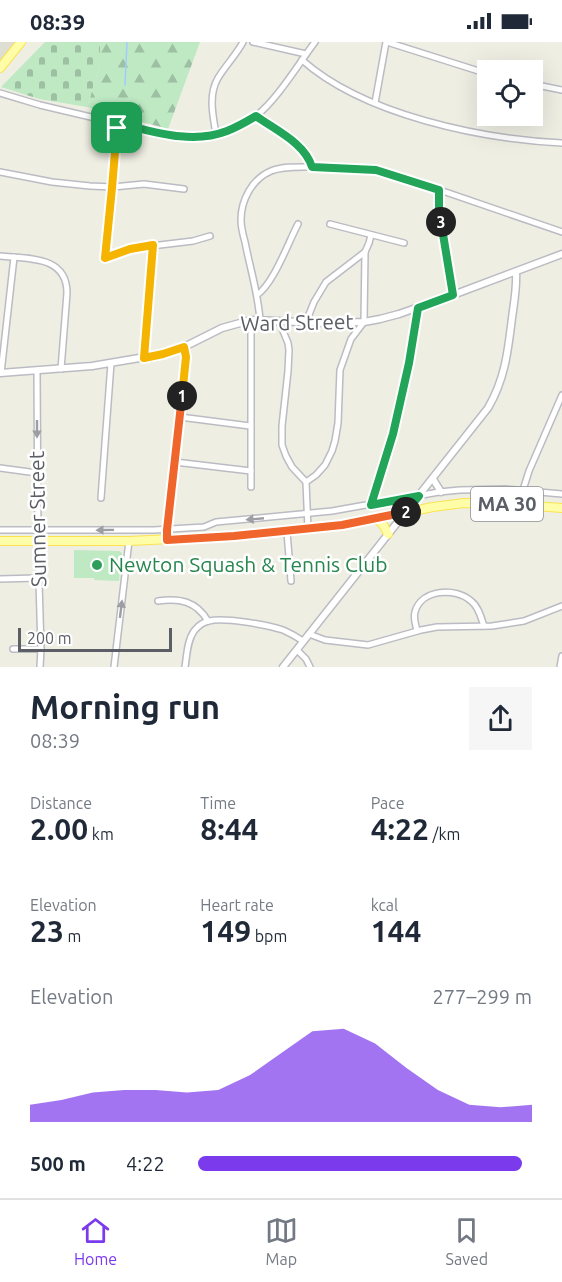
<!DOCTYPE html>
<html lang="en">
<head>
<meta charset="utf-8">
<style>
  :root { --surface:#fff; --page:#f6f6f7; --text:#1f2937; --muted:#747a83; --line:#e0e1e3; --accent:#7c3aed }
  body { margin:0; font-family:Ubuntu,sans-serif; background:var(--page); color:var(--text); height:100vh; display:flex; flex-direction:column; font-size:22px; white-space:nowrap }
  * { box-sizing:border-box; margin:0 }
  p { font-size:20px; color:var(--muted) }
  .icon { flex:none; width:33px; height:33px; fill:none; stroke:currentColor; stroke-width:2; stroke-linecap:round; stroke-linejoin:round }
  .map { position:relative; height:625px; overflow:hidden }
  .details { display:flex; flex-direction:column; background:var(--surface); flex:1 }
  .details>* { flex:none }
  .fabs { position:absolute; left:477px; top:18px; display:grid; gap:12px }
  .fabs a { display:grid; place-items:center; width:66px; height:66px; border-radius:0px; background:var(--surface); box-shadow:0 6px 24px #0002; font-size:30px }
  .scale { position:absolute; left:18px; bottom:15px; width:154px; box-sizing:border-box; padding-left:6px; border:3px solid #5b5e65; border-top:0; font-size:16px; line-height:21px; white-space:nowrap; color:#5b5e65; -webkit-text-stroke:4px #fff; paint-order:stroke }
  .pin { position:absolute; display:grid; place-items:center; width:51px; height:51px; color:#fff; margin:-26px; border-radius:12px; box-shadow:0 3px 9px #0006 }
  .km { position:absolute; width:30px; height:30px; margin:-15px; border-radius:50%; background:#222; color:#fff; font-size:16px; line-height:30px; text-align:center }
  .round { display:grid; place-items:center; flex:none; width:63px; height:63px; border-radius:0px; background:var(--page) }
  .headline { display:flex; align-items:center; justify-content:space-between; height:102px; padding:0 30px }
  h1 { font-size:33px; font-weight:600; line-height:45px }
  .figures { display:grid; grid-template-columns:repeat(3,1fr); gap:9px; height:102px; padding:6px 30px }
  .figures div { display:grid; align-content:center }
  .figures b { font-size:30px; font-weight:600 }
  .figures small { font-size:16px; font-weight:400 }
  .figures p { font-size:16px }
  .chart { height:168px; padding:12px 30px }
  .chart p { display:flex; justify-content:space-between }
  .chart svg { width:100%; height:108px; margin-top:6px; fill:var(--accent); opacity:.7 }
  ul { padding:0 30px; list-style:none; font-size:20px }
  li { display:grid; grid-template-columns:96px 72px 1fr; align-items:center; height:45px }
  li i { height:15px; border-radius:8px; background:var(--accent) }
  .status { display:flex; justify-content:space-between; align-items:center; height:42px; padding:0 30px; background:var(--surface); direction:ltr }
  .status svg { height:16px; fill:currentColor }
  .tab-bar { display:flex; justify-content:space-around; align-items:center; height:84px; border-top:2px solid var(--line); background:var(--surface); font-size:16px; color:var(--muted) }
  .tab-bar a { display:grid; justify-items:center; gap:3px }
  .tab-bar .current { color:var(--accent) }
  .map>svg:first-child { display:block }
  .education { fill:#dfded2 }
  .green { fill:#bee9c3 }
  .forest { fill:url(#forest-firs) }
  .cemetery { fill:url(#cemetery-stones) }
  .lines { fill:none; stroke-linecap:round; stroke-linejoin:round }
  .stream { stroke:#a3cbff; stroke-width:1.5 }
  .minor-casing { stroke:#bbbcc3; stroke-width:8 }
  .tertiary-casing { stroke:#bbbcc3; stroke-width:9 }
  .primary-casing { stroke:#fce34f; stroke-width:10 }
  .minor { stroke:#fff; stroke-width:5 }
  .tertiary { stroke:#fff; stroke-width:6 }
  .primary { stroke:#fffda8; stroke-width:8 }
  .oneway { fill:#9d9ea3 }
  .split-1-casing { stroke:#fff; stroke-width:12 }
  .split-2-casing { stroke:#fff; stroke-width:12 }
  .split-3-casing { stroke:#fff; stroke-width:12 }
  .split-4-casing { stroke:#fff; stroke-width:12 }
  .split-1 { stroke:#f5b400; stroke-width:8 }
  .split-2 { stroke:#f0652b; stroke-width:8 }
  .split-3 { stroke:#22a559; stroke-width:8 }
  .split-4 { stroke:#22a559; stroke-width:8 }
  .leisure-dot { fill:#2e9e5b; stroke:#fff; stroke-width:2 }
  .labels { text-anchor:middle; stroke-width:5; stroke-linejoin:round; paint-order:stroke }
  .shield { fill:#fff; stroke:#8c8e93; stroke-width:1.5 }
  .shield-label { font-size:20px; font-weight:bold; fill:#5b5e65 }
  .street-label { font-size:21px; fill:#5b5e65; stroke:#fff }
  .leisure-label { font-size:21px; fill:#27864d; stroke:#fff; text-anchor:start }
</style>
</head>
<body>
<div class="status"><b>08:39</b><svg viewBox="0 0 49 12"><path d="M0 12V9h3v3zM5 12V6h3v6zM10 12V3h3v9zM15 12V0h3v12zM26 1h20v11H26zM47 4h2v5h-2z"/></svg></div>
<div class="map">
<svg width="562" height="625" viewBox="0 0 562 625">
  <defs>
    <pattern id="forest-firs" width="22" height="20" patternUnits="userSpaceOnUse" patternTransform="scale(1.5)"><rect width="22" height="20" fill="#bee9c3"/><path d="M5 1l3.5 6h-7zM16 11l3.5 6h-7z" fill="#9dc0a2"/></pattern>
    <pattern id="cemetery-stones" width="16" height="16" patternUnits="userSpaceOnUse" patternTransform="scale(1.5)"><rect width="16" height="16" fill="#bee9c3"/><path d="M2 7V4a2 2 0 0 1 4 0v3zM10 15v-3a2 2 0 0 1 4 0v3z" fill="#9dc0a2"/></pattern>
  </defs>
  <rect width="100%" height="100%" fill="#efeee3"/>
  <polygon class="education" points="0,0 21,0 0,26"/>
  <polygon class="green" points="74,508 119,509 122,511 119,539 94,538 94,536 74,536"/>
  <polygon class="forest" points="100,0 200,0 168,87 87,65 100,23"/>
  <polygon class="cemetery" points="45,0 100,0 100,23 87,65 39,57 1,45"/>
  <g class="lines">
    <polyline class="stream" points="125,43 127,0"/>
    <defs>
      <g id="minor">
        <polyline points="253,0 306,12"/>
        <polyline points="387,0 488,32"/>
        <path d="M302,18c62,55 179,79 260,83"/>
        <polyline points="532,42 562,48"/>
        <path d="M0,51l40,12 127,30c31,5 64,0 89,-19 21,-16 43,-53 59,-74"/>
        <polyline points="375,61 386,0"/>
        <path d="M256,74c19,14 49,27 56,51l64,3 20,5 166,57"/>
        <polyline points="117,81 113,145 105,216 143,205 193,199 210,194"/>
        <path d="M216,92c-3,-18 -8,-39 2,-56 8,-13 18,-23 25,-36"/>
        <polyline points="0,130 52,140 90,144 113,145 144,142 184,147"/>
        <polyline points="439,148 439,166 453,253"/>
        <polyline points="330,182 404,201"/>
        <path d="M0,214c27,3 67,-1 67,37l-6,76"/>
        <path d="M257,253c17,-12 31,-52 41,-71"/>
        <path d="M260,278c-2,-27 -10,-52 -15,-78 -2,-7 -4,-15 -4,-22 0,-20 11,-41 30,-49 12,-5 28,-4 41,-4"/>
        <polyline points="279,279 288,301 289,308 288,329 282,384 282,403 286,414 292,425 306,440 308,487"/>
        <polyline points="306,280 314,260 326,240 365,210"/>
        <polyline points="144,316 153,203"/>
        <polyline points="37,328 38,506 41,607 40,625"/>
        <polyline points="1,331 14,215"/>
        <polyline points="180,375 250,384"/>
        <polyline points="175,420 251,429"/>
        <polyline points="0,426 37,431"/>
        <polyline points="306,440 316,433 325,423 332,409 335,399 338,381 340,328 351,297 364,280 365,210 369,201 371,193"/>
        <polyline points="251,445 251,278"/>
        <polyline points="523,448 529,429 562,353"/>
        <polyline points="101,456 111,321"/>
        <polyline points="371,463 393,392 409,321 418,266"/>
        <polyline points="0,488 154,488 204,485 216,480 332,469 439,450 460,448 505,447 562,452"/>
        <polyline points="287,490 291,539"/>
        <polyline points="167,498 167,488 185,324 186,315 184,305"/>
        <polyline points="0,537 38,536"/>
        <path d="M158,559c22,-3 38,0 50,20"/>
        <path d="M417,589c-1,-6 -4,-13 -2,-19 6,-23 41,-25 56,-11 8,6 10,17 13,25"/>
        <polyline points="309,592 325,598 368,603 421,588 437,585 492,584 524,579 562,564"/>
        <polyline points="13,607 41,607"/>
        <polyline points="297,608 306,617 310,625"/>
        <polyline points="114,625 129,499"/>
        <path d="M185,625c2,-12 2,-26 9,-36 4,-5 9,-9 15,-10 15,-4 59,4 74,9 7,3 14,7 20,11"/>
        <polyline points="560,625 562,614"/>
      </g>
      <g id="tertiary">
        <polyline points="0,331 92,324 163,312 184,305 222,286 251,278 324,281 364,280 380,277 399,272 453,253 562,212"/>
        <polyline points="433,437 441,450"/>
        <path d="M283,625l205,-259c17,-29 20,-57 24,-90 2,-15 5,-31 4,-46"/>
      </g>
      <g id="primary">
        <polyline points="0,26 21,0"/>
        <polyline points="377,477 384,484 388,492"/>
        <polyline points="0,499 129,499 234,494 342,483 433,465 464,461 508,462 562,466"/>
      </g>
    </defs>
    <use href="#minor" class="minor-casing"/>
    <use href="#tertiary" class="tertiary-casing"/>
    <use href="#primary" class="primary-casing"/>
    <use href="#minor" class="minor"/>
    <use href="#tertiary" class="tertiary"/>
    <use href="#primary" class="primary"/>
  </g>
  <defs><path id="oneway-solid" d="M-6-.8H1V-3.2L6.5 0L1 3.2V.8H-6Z" transform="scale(1.5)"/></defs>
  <g class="oneway">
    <use href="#oneway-solid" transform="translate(37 387) rotate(90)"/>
    <use href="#oneway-solid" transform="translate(255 477) rotate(175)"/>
    <use href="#oneway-solid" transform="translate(105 488) rotate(179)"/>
    <use href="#oneway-solid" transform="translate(121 567) rotate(-83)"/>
  </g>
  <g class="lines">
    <defs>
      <polyline id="split-1" points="117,86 112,146 105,216 130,207 153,203 144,316 163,312 184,305 186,315 182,354"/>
      <polyline id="split-2" points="182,354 167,488 167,498 234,494 342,483 406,470"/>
      <polyline id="split-3" points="406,470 419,454 371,463 393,392 409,321 418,266 453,253 441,180"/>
      <path id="split-4" d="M117,86v-5c35,8 74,22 110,8 10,-4 19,-9 29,-15 19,14 49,27 56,51l64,3 63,20v18l2,14"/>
    </defs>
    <use href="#split-1" class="split-1-casing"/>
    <use href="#split-2" class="split-2-casing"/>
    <use href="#split-3" class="split-3-casing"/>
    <use href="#split-4" class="split-4-casing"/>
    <use href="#split-1" class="split-1"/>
    <use href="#split-2" class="split-2"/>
    <use href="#split-3" class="split-3"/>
    <use href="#split-4" class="split-4"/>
  </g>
  <circle class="leisure-dot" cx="97" cy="523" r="6"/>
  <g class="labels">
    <rect class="shield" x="471" y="445" width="72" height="34" rx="4.5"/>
    <g class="shield-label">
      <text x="507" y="469">MA 30</text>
    </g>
    <g class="street-label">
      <text transform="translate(297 281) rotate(-1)" y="7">Ward Street</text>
      <text transform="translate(38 477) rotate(-91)" y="7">Sumner Street</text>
    </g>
    <g class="leisure-label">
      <text x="109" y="530">Newton Squash &amp; Tennis Club</text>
    </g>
  </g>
</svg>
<div class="fabs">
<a><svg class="icon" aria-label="locate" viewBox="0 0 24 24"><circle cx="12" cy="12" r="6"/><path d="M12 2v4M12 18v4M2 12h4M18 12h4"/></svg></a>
</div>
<div class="scale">200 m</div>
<div class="pin" style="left:117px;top:86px;background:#1e9e55"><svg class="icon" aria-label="arrive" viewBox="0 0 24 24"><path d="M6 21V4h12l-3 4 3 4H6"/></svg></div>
<b class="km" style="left:182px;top:354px">1</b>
<b class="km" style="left:406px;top:470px">2</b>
<b class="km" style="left:441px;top:180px">3</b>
</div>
<section class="details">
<div class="headline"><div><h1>Morning run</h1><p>08:39</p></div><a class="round"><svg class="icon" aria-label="share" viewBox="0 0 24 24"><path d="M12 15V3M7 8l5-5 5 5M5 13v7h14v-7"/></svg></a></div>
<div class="figures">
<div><p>Distance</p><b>2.00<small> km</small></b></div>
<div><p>Time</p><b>8:44</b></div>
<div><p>Pace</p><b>4:22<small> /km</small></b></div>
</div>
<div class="figures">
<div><p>Elevation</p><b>23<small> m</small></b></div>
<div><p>Heart rate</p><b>149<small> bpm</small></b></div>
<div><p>kcal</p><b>144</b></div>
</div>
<div class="chart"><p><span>Elevation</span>277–299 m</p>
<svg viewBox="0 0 160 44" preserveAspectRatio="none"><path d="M0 44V37L10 35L20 32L30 31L40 31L50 32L60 31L70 25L80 16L90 7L100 6L110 12L120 22L130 31L140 37L150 38L160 37V44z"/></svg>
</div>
<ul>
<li><b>500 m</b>4:22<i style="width:97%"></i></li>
</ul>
</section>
<nav class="tab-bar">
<a class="current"><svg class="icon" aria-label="home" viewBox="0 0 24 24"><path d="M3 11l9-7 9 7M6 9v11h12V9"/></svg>Home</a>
<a><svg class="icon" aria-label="map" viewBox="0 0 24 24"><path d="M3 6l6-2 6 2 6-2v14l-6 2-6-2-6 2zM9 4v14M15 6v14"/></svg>Map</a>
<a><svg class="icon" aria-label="saved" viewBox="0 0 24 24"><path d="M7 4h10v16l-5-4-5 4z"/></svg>Saved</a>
</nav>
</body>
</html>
